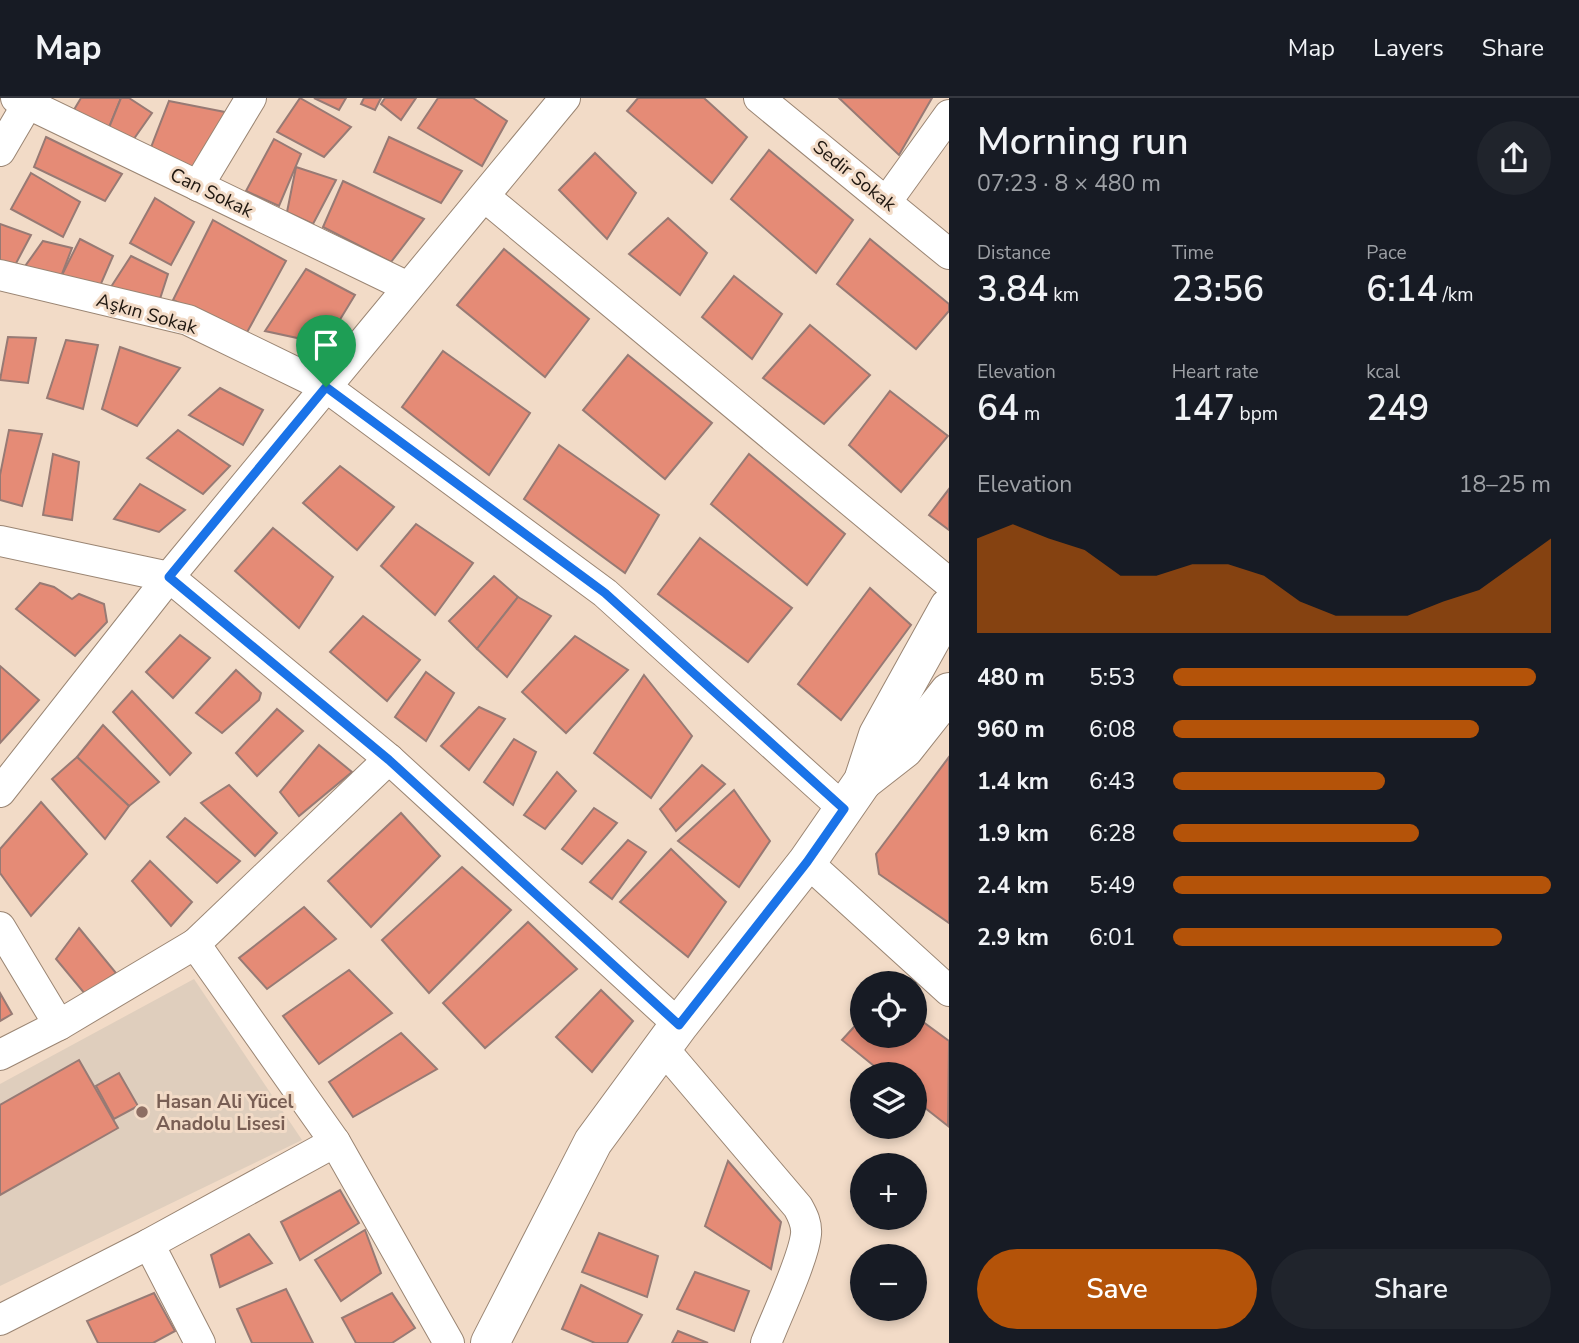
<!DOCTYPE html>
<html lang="en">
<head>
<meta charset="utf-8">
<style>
  :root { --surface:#171b24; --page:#20242c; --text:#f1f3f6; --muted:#9ea1a6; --line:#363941; --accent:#b45309 }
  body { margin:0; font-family:"Nunito Sans",sans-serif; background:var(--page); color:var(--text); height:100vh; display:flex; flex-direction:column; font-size:26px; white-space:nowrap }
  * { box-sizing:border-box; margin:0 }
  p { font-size:23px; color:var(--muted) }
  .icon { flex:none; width:38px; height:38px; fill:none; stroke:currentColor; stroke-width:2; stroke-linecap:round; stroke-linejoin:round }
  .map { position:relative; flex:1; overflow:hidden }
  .sheet { display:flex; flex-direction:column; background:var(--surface); width:630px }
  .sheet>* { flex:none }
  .buttons { position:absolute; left:850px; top:873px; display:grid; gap:14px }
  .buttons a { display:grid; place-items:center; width:77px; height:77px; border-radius:50%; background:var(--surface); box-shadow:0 4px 10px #0003; font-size:35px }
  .pin { position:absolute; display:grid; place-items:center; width:60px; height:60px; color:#fff; margin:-72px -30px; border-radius:50% 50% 50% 0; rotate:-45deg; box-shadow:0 0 7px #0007 }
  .pin .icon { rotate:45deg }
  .round { display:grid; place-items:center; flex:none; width:74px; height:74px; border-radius:37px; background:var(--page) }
  .summary { display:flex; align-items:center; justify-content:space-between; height:119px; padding:0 28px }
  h1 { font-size:38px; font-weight:600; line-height:52px }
  .figures { display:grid; grid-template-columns:repeat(3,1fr); gap:10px; height:119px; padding:7px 28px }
  .figures div { display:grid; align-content:center }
  .figures b { font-size:35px; font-weight:600 }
  .figures small { font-size:19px; font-weight:400 }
  .figures p { font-size:19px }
  .chart { height:196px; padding:14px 28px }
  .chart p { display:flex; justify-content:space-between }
  .chart svg { width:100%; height:126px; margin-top:7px; fill:var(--accent); opacity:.7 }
  .cta { display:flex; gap:14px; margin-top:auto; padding:14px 28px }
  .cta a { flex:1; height:80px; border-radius:42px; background:var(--accent); color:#fff; font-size:28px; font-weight:600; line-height:80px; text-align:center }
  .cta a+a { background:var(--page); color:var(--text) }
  ul { padding:0 28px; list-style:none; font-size:23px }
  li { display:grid; grid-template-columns:112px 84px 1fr; align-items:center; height:52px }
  li i { height:18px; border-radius:9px; background:var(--accent) }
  header { display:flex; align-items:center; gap:42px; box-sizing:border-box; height:98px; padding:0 35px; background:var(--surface); border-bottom:2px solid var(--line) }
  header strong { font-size:33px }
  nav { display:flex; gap:38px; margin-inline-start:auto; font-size:24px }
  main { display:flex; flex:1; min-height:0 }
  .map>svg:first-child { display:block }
  .education { fill:#dfcebd }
  .building { fill:#e58b76; stroke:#977a74; stroke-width:2 }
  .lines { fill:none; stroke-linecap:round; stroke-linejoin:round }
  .minor-casing { stroke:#9a8573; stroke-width:32 }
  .tertiary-casing { stroke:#9a8573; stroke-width:40 }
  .minor { stroke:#fff; stroke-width:30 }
  .tertiary { stroke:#fff; stroke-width:38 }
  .route-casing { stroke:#fff; stroke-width:14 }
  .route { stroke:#1a73e8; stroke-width:9 }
  .education-dot { fill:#8d6e63; stroke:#f2dbc7; stroke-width:2.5 }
  .labels { text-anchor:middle; stroke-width:6; stroke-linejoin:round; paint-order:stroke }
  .street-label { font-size:19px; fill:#1f1710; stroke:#f2dbc7 }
  .education-label { font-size:19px; font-weight:bold; fill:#785e54; stroke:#f2dbc7; text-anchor:start }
</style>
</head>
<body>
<header>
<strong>Map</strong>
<nav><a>Map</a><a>Layers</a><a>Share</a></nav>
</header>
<main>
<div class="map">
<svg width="949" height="1245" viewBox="0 0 949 1245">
  <rect width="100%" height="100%" fill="#f2dbc7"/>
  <polygon class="education" points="194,881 302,1042 0,1188 0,986"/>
  <g class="building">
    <polygon points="81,0 121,0 108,32 72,15"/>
    <polygon points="121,0 129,0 152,15 131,45 108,32"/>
    <polygon points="300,0 351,29 324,59 277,34"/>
    <polygon points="314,0 346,0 339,12"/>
    <polygon points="364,0 381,0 375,12 361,6"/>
    <polygon points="385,0 416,0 401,22 381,6"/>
    <polygon points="438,0 473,0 507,23 482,68 418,30"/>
    <polygon points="638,0 704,0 747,39 712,85 627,13"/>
    <polygon points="839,0 932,0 899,57"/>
    <polygon points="169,3 235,16 197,73 150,52"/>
    <polygon points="46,39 122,76 105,103 34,69"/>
    <polygon points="389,39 462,73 441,105 374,74"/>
    <polygon points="274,41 301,56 279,108 246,93"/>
    <polygon points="769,52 853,122 816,175 731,101"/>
    <polygon points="595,55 636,95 607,141 559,92"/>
    <polygon points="296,69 336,82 313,126 287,114"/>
    <polygon points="31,75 80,104 63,139 11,111"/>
    <polygon points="343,83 424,121 391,164 323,129"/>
    <polygon points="155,100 194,124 171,167 130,145"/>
    <polygon points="668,120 707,155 680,197 629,156"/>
    <polygon points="213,122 286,163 245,238 173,202"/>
    <polygon points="0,126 31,137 13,171 0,166"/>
    <polygon points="80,141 113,158 100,188 60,181"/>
    <polygon points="870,141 949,206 949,213 916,251 837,186"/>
    <polygon points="43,143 72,150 60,181 23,171"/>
    <polygon points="504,151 589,221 545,279 457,207"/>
    <polygon points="131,158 168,176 158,207 107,195"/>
    <polygon points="306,171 355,197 325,246 265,233"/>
    <polygon points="734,178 782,216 752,261 702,219"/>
    <polygon points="810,227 870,277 824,326 763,280"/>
    <polygon points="8,239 36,240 28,285 0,282"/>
    <polygon points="66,242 98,247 83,311 47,300"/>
    <polygon points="120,249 180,270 137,328 102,311"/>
    <polygon points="443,253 530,315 489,377 402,309"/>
    <polygon points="628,257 712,325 665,381 583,312"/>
    <polygon points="220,290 263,312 243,347 189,317"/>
    <polygon points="890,293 948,338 901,394 849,347"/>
    <polygon points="9,332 42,336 22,408 0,402 0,377"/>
    <polygon points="178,332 230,368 203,396 147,360"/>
    <polygon points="559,347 659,417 625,475 524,401"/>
    <polygon points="53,356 79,364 72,422 43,417"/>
    <polygon points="749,356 845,436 807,487 711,406"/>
    <polygon points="340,368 394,409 357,452 303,405"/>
    <polygon points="140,386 185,412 159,434 114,421"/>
    <polygon points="949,391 949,432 929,417"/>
    <polygon points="416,426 473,465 435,517 381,468"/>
    <polygon points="273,430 333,479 299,530 235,473"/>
    <polygon points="700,440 792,510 748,564 658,496"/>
    <polygon points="494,478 518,499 477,551 449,523"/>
    <polygon points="40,485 54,489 72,501 79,496 104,506 107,524 75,558 16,511"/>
    <polygon points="870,490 911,527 841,622 798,586"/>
    <polygon points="518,499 551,518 507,579 477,551"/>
    <polygon points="363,518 420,562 387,603 330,554"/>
    <polygon points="180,537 210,560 173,600 146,574"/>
    <polygon points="575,538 628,572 566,635 522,594"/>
    <polygon points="0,568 39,602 0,645"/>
    <polygon points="236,572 261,595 259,602 222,635 196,615"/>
    <polygon points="426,574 454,595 426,643 395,619"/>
    <polygon points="644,577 692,638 651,700 594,655"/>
    <polygon points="132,593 191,655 170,677 113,614"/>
    <polygon points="479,609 505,621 469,672 441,648"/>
    <polygon points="277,611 303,633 257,678 236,655"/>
    <polygon points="103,627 159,684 129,708 77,659"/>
    <polygon points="514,641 536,654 513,707 484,684"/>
    <polygon points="319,647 352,674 299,718 280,694"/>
    <polygon points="77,659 129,708 105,741 52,681"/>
    <polygon points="949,659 949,825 879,776 876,756"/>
    <polygon points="702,667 725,686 676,733 660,711"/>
    <polygon points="557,674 576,693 545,731 524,717"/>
    <polygon points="229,687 277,735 255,758 201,705"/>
    <polygon points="734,692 770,743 739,789 678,743"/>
    <polygon points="41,704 87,756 31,818 0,775 0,751"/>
    <polygon points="594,710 617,725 582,766 562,751"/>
    <polygon points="401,715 440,758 371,829 328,783"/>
    <polygon points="185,720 240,763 217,785 167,739"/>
    <polygon points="628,742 646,754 612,801 590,784"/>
    <polygon points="671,751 726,804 688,859 620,804"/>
    <polygon points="150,763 192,804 171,828 132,783"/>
    <polygon points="462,769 511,812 429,895 382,842"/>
    <polygon points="304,809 336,841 267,891 239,860"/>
    <polygon points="528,824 577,871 485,950 443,905"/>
    <polygon points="79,830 116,875 85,896 56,861"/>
    <polygon points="349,872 392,915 319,966 283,918"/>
    <polygon points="601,892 633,923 592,974 556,939"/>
    <polygon points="0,895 12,916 0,923"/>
    <polygon points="915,918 949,943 948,1028 915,1002 915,976 884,976 842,942 863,919 863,938 915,938"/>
    <polygon points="401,935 437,971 353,1019 329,984"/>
    <polygon points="79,962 118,1030 0,1097 0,1007"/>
    <polygon points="119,975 138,1008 114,1021 96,988"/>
    <polygon points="728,1063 781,1124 771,1171 705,1128"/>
    <polygon points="340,1092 359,1125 300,1162 281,1124"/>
    <polygon points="365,1132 381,1175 341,1203 315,1162"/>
    <polygon points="599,1135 658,1158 647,1199 582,1174"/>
    <polygon points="249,1136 272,1165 220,1189 211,1157"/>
    <polygon points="695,1174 749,1193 734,1233 677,1211"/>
    <polygon points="581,1187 642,1217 627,1245 595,1245 562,1231"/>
    <polygon points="286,1191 313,1245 252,1245 237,1211"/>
    <polygon points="154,1195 175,1233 153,1245 98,1245 87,1223"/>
    <polygon points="392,1195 415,1230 392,1245 356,1245 342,1220"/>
    <polygon points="678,1233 708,1245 672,1245"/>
  </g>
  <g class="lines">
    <defs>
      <g id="minor">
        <polyline points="16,0 408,189"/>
        <polyline points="759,0 949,156"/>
        <polyline points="0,53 31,0"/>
        <polyline points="198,88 251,0"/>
        <polyline points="485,99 949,485"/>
        <polyline points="887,103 949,17"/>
        <polyline points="0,177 188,222 326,289 605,495 844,711"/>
        <polyline points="0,443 169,479 389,661 679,927"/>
        <polyline points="0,694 169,479 565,0"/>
        <polyline points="807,764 949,893"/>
        <polyline points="0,829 59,927"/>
        <polyline points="195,846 389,661"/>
        <path d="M662,949l136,160c5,9 9,17 8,27 -2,24 -30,83 -40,109"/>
        <polyline points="0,957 59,927 195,846 335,1044"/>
        <polyline points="149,1146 335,1044 449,1245"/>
        <polyline points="0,1222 149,1146 200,1245"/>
      </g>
      <g id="tertiary">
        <polyline points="863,683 904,651 949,594"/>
        <polyline points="490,1245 593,1044 679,927 807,764 863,683 878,637 949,509"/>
      </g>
    </defs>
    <use href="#minor" class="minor-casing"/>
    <use href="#tertiary" class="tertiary-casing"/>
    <use href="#minor" class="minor"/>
    <use href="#tertiary" class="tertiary"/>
  </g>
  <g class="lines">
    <defs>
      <polygon id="route" points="326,289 605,495 844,711 807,764 679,927 389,662 169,479"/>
    </defs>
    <use href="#route" class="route-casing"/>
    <use href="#route" class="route"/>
  </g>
  <circle class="education-dot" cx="142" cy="1014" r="7"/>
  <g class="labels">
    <g class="street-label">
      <text transform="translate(855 77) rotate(39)" y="7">Sedir Sokak</text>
      <text transform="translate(212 94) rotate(26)" y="7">Can Sokak</text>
      <text transform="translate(147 215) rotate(16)" y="7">Aşkın Sokak</text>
    </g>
    <g class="education-label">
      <text x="156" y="1010">Hasan Ali Yücel<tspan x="156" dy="22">Anadolu Lisesi</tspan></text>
    </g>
  </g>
</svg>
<div class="buttons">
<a><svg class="icon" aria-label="locate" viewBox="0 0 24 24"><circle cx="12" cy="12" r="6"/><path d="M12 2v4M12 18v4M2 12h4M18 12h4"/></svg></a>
<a><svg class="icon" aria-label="layers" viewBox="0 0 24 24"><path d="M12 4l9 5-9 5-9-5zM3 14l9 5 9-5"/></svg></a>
<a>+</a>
<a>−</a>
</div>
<div class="pin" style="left:326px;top:289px;background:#1e9e55"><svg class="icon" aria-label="arrive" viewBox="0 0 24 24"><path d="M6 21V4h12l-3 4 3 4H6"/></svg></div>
</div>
<section class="sheet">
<div class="summary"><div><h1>Morning run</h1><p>07:23 · 8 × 480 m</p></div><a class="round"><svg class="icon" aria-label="share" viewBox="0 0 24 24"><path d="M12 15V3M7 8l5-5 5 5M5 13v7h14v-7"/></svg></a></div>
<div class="figures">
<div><p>Distance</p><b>3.84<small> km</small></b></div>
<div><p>Time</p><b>23:56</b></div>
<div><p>Pace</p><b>6:14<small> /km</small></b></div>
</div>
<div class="figures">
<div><p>Elevation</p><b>64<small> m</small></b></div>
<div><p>Heart rate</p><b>147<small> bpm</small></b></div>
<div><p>kcal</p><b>249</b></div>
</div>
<div class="chart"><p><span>Elevation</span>18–25 m</p>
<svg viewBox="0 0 160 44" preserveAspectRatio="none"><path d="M0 44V11L10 6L20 11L30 15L40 24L50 24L60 20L70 20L80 24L90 33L100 38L110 38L120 38L130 33L140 29L150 20L160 11V44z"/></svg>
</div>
<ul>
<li><b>480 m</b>5:53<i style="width:96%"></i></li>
<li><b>960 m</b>6:08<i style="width:81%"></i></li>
<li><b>1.4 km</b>6:43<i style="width:56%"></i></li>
<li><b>1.9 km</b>6:28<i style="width:65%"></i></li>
<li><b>2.4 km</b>5:49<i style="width:100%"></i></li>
<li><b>2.9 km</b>6:01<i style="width:87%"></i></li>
</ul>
<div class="cta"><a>Save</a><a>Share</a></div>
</section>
</main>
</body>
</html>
